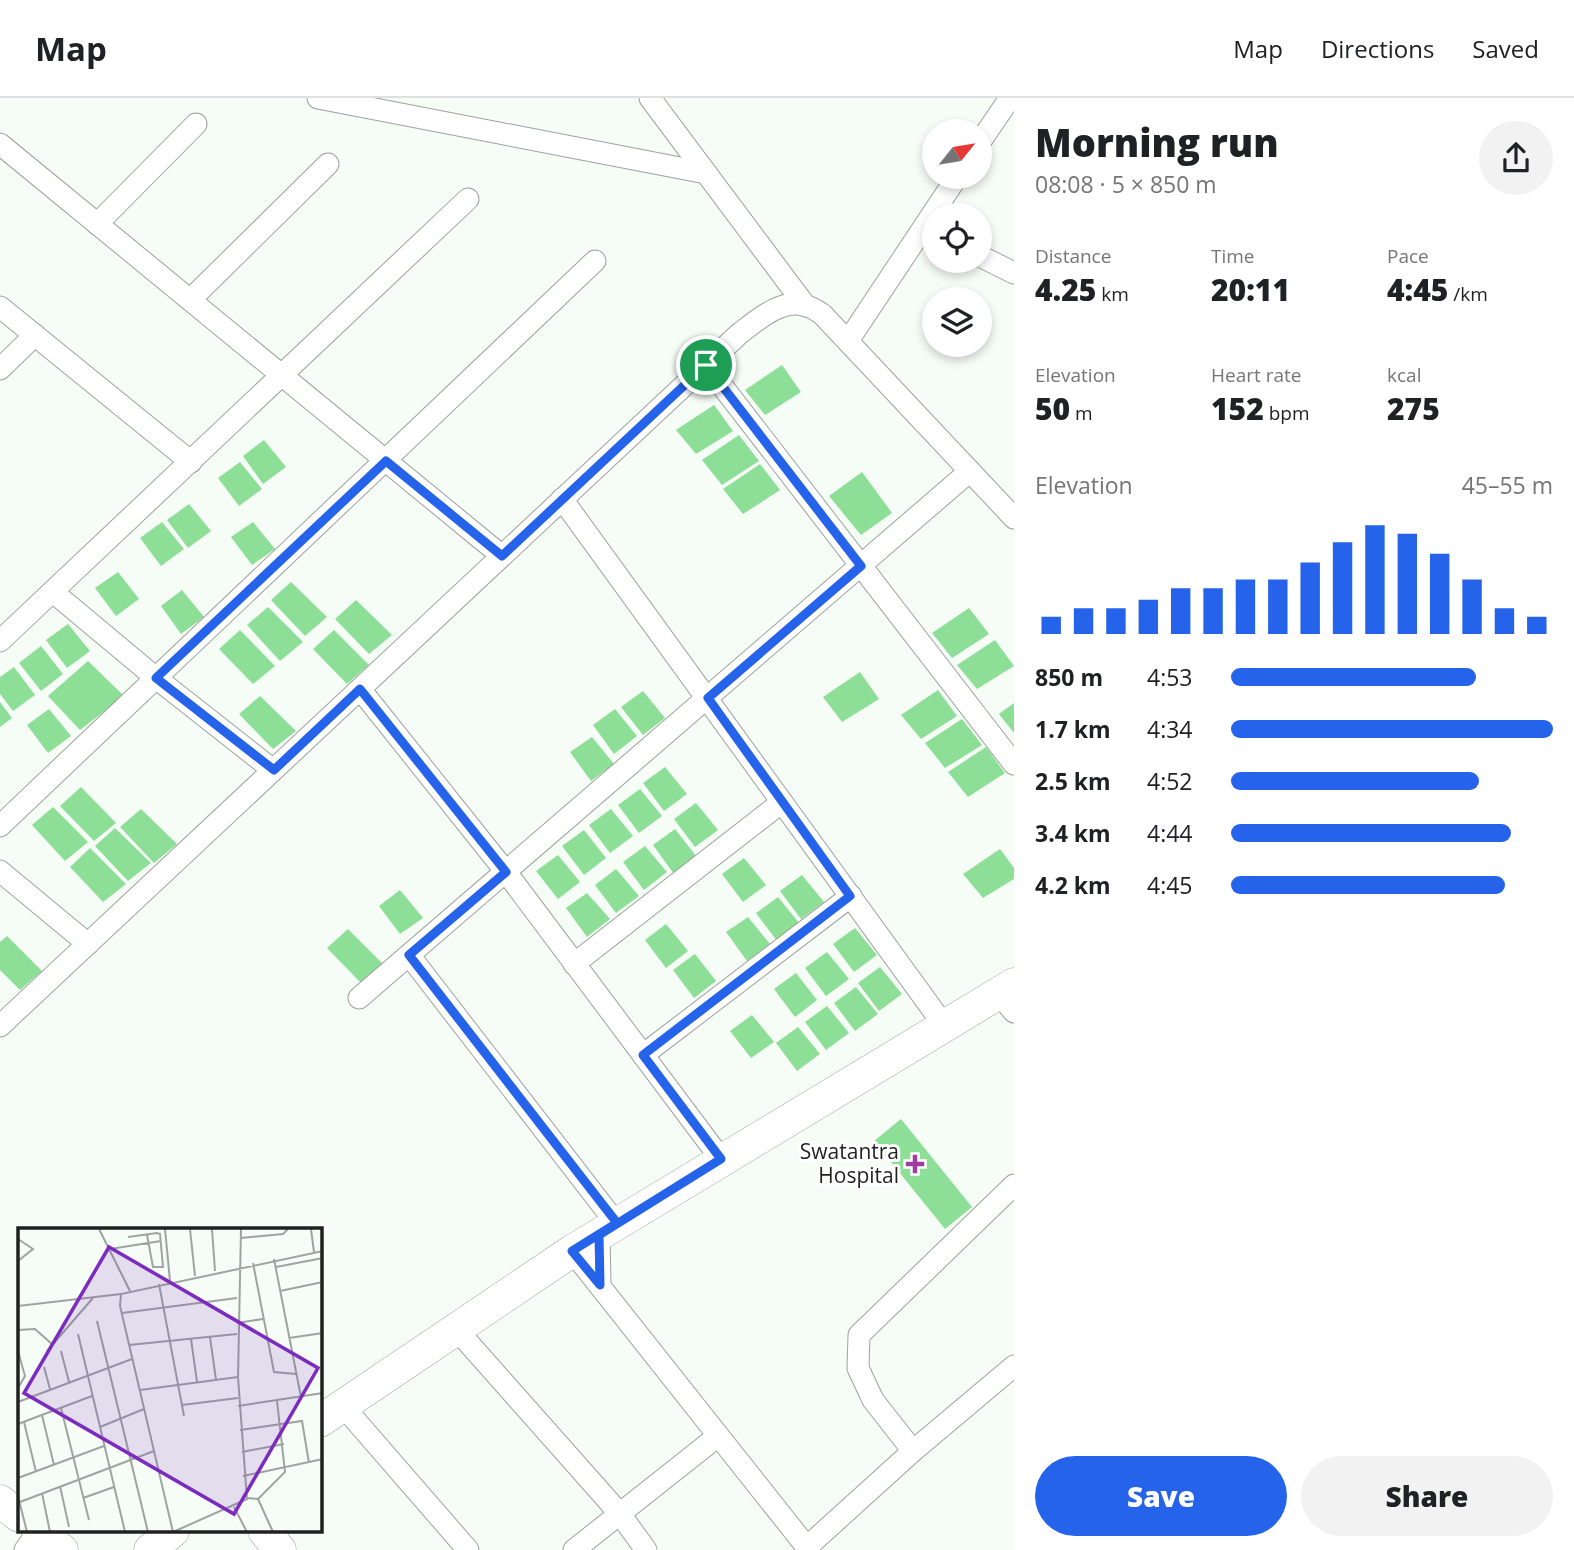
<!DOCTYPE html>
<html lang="en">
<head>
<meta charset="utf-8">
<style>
  :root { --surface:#fff; --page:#f2f2f2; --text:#202124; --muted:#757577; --line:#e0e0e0; --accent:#2563eb }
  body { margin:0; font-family:"Open Sans",sans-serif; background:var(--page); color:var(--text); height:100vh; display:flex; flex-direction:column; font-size:26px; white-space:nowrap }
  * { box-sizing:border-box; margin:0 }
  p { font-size:23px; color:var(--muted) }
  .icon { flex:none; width:38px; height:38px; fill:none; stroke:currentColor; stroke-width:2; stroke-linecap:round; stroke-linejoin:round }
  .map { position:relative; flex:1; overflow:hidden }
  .panel { display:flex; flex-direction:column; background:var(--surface); width:560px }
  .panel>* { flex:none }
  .needle { width:46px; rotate:60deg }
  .fabs { position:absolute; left:922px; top:21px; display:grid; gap:14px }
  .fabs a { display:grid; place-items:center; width:70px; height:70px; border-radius:50%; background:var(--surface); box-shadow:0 4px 10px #0003; font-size:35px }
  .pin { position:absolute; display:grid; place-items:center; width:60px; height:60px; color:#fff; margin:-30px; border:4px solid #fff; border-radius:50%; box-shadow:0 2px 7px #0007 }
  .round { display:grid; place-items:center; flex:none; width:74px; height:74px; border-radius:37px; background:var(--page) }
  .overview { display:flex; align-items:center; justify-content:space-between; height:119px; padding:0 21px }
  h1 { font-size:38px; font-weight:800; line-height:52px }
  .figures { display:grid; grid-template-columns:repeat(3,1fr); gap:10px; height:119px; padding:7px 21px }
  .figures div { display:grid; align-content:center }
  .figures b { font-size:30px; font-weight:800 }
  .figures small { font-size:19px; font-weight:400 }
  .figures p { font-size:19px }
  .chart { height:196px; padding:14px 21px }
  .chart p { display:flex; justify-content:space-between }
  .chart svg { width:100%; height:126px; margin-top:7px; stroke:var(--accent); stroke-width:6 }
  .cta { display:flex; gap:14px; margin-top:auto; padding:14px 21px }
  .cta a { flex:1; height:80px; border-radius:42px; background:var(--accent); color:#fff; font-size:28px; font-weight:800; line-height:80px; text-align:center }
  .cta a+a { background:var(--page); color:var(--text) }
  ul { padding:0 21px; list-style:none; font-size:23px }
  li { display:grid; grid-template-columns:112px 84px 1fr; align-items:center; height:52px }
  li i { height:18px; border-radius:9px; background:var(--accent) }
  header { display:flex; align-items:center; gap:42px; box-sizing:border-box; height:98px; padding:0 35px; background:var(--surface); border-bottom:2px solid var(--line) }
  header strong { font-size:33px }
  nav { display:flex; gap:38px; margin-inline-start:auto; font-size:24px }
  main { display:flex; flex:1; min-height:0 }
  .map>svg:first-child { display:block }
  .building { fill:#8ddf97 }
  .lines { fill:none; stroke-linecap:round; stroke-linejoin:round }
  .street-casing { stroke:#9da29d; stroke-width:23 }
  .secondary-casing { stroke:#9da29d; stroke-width:33 }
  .street { stroke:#fff; stroke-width:21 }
  .secondary { stroke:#fff; stroke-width:32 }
  .route-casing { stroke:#fff; stroke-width:14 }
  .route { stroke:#2563eb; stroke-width:9 }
  .poi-dot { fill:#a03da2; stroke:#fff; stroke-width:2.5 }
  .labels { text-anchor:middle; stroke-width:6; stroke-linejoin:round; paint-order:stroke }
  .poi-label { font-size:21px; fill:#1f211f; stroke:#fff; text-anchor:end }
  .inset-road { fill:none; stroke:#a0a4a0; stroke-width:2 }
  .view { fill:#7b2cbf; fill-opacity:0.15; stroke:#7b2cbf; stroke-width:3.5 }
  .inset-edge { fill:none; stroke:#1f211f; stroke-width:3.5 }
</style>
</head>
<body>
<header>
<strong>Map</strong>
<nav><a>Map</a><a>Directions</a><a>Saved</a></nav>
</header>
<main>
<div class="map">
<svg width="1014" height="1452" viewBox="0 0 1014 1452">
  <rect width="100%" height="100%" fill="#f6fcf6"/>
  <g class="building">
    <polygon points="782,267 801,294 765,317 745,292"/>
    <polygon points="714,307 733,333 696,356 676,332"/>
    <polygon points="739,337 759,363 722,387 702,362"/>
    <polygon points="264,342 286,369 263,386 243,358"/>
    <polygon points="240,364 262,391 239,408 218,380"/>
    <polygon points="760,366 780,392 743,416 723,391"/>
    <polygon points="862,374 892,415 861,437 829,398"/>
    <polygon points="189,406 211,433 188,450 167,422"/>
    <polygon points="162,424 184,451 161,468 140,440"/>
    <polygon points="253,424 275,451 252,467 231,439"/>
    <polygon points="118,474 139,501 116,518 95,490"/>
    <polygon points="291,484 327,519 305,538 271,502"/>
    <polygon points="182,492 204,519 181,536 161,508"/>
    <polygon points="356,502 392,537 369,556 335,521"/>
    <polygon points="268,509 303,544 280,563 247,527"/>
    <polygon points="969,510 989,536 952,560 932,535"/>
    <polygon points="68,526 90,553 67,570 46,542"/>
    <polygon points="240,532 275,568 253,586 219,551"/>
    <polygon points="334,532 369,567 347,586 313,551"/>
    <polygon points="995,542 1014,568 977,591 957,567"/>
    <polygon points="41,548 63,576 41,593 19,565"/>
    <polygon points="88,563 124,598 80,632 48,598"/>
    <polygon points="14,569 35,597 13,613 0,596 0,579"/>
    <polygon points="860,574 879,601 842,624 823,599"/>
    <polygon points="938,592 957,618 921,641 901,617"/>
    <polygon points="643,593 665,620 643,637 621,609"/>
    <polygon points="260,598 296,633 273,651 239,616"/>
    <polygon points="0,604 12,620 0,629"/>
    <polygon points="1014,605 1014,635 999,616"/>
    <polygon points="49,611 71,638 48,655 27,627"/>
    <polygon points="615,611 637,638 614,656 593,627"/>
    <polygon points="962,621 982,647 945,670 925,645"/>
    <polygon points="592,639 614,666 591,683 570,654"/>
    <polygon points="986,649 1005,675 968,699 948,674"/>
    <polygon points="665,669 687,696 664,713 643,685"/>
    <polygon points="81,689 116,725 94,743 60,708"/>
    <polygon points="640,691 662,718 639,735 618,707"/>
    <polygon points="696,705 718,732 695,749 674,721"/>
    <polygon points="53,709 88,744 65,763 32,727"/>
    <polygon points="141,711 177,746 154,765 120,729"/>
    <polygon points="611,711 633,738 610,755 589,727"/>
    <polygon points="115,730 151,765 128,783 95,748"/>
    <polygon points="675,731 697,759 674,776 653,747"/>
    <polygon points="584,732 606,760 584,777 562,748"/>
    <polygon points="645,748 667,774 644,792 623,764"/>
    <polygon points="90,750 126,786 103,804 70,769"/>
    <polygon points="1000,751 1014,770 1014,781 983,800 963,776"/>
    <polygon points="558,757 580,784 558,801 536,773"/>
    <polygon points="744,760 766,787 743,804 722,776"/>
    <polygon points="616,771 639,798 616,815 595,787"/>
    <polygon points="802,777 824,804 801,821 780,793"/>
    <polygon points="400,792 423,820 400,836 379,808"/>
    <polygon points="587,795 610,821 587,839 566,810"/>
    <polygon points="778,799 800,826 777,843 756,815"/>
    <polygon points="748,819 770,846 747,863 726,834"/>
    <polygon points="666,826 688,853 666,870 645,842"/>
    <polygon points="855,830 877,857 854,874 833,846"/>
    <polygon points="348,831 383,866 361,885 327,850"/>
    <polygon points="7,838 42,873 20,892 0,872 0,844"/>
    <polygon points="827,854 849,881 826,898 805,870"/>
    <polygon points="695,856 716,883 694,900 673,872"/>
    <polygon points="880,869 902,896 879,913 858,885"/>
    <polygon points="796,875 817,902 795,919 774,891"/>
    <polygon points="856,889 878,916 855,933 834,905"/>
    <polygon points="827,908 849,935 826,952 805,924"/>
    <polygon points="752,917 774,944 751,960 730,933"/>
    <polygon points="798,929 820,956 797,973 776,945"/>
    <polygon points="901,1021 972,1109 945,1131 874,1043"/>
  </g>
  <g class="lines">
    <defs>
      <g id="street">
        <polyline points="318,0 706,75"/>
        <polyline points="650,0 804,206"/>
        <polyline points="980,44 1010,0"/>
        <polyline points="0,46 502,458"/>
        <polyline points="97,126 196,26"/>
        <polyline points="980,158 1014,175"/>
        <polyline points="190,202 328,66"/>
        <polyline points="0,209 191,364"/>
        <polyline points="848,243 957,79"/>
        <polyline points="706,267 1014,666"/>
        <polyline points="0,271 35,237"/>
        <polyline points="562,401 943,926"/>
        <polyline points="53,494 156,580 273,672"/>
        <polyline points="0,543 468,101"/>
        <polyline points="360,591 506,774 721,1061"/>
        <polyline points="0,728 595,163"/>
        <polyline points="0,773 88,846"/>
        <polyline points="409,857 616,1125"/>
        <polyline points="574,866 782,704"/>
        <polyline points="998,895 1014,914"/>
        <polyline points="359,900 970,373"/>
        <path d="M0,928l739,-692c17,-13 44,-37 67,-28 6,1 11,5 16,8l192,204"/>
        <polyline points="643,957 851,798"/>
        <polyline points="599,1137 600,1187"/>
        <polyline points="572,1153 809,1452"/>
        <polyline points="456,1231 620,1416 646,1452"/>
        <polyline points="343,1308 468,1452"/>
        <polyline points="913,1353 873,1302 858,1270 859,1237 1014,1087"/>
        <polyline points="807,1449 913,1353 1014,1268"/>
        <polyline points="25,1452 38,1433"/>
        <polyline points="574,1452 718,1338"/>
      </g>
      <g id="secondary">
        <polyline points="320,1323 572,1153 1014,886"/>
        <polyline points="0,1403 19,1418"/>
        <polyline points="38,1433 62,1452"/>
        <polyline points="264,1433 280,1452"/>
        <polyline points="150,1452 173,1433"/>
      </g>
    </defs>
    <use href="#street" class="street-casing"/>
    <use href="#secondary" class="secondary-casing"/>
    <use href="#street" class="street"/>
    <use href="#secondary" class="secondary"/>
  </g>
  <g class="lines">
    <defs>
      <polyline id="route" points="706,267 502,458 386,363 156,580 274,672 360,591 506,774 409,857 617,1125 572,1153 600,1187 599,1137 721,1061 643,957 850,798 708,600 861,468 706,267"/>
    </defs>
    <use href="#route" class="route-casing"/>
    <use href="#route" class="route"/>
  </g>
  <path class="poi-dot" d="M911.5 1055.5h7v7h7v7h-7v7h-7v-7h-7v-7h7z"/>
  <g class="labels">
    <g class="poi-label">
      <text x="899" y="1061">Swatantra<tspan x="899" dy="24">Hospital</tspan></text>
    </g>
  </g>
  <g transform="translate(18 1130)">
    <rect width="304" height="304" fill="#f6fcf6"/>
    <path class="inset-road" d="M81,1l31,62M147,1l5,52M172,1l5,47M194,1l3,42M293,1l3,23M110,9l29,-4 3,1 3,33h-10l-6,-32M223,10l42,-4 5,-5M0,11l15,10 -15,12M92,21l51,-8M256,31l27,138M235,35l21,109 22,2M258,39l47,-9M141,56l25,132M262,63l43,-9M0,78l103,-12M104,85l115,-15M79,93l51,211M219,95l26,-4M0,102l17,-1 18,16M60,106l47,198M192,109l6,43M271,110l34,-5M173,111l6,43M111,117l108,-11M0,123l7,25 -7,12M29,123l46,-53M43,123l8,31M26,139l6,22M122,162l98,-13M0,174l114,-43M164,177l56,-7M220,178l85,-13M43,180l28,112M24,187l12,50M6,194l12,50M0,196l74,-28M82,199l44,-18M222,202l62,-9 7,42M224,224l42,-8M225,248l80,-17M0,250l86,-32M42,258l9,41M24,265l8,39M0,268l9,36M65,270l31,-11M229,270l11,1 15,33M240,271l27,-27 -8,-71M2,274l134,-51M216,279l13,25M155,304l-53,-226 1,-12 202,-43M155,304l74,-33 -9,-122 3,-148"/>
    <path class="view" d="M91,19l209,121 -84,146 -210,-121z"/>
    <rect width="304" height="304" class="inset-edge"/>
  </g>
</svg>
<div class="fabs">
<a><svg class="needle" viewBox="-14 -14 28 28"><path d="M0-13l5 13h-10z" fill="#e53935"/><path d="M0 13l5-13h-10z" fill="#757577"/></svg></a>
<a><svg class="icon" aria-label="locate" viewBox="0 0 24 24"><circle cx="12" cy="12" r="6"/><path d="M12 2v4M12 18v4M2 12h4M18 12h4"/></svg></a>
<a><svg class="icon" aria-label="layers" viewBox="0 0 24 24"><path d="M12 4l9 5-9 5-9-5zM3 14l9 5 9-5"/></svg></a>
</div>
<div class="pin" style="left:706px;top:267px;background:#1e9e55"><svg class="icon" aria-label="arrive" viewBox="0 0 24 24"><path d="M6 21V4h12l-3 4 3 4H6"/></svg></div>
</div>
<section class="panel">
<div class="overview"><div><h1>Morning run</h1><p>08:08 · 5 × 850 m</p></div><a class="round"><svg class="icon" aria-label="share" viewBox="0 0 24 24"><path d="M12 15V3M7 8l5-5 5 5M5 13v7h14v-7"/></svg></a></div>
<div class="figures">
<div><p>Distance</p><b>4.25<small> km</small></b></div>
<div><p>Time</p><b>20:11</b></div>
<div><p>Pace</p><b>4:45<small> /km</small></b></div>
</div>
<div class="figures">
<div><p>Elevation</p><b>50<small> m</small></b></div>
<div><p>Heart rate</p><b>152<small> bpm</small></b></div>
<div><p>kcal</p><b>275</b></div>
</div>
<div class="chart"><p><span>Elevation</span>45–55 m</p>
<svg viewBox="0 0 160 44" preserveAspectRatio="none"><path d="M5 44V38M15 44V35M25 44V35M35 44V32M45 44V28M55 44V28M65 44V25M75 44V25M85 44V19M95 44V12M105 44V6M115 44V9M125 44V16M135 44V25M145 44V35M155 44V38"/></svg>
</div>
<ul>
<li><b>850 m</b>4:53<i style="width:76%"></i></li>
<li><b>1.7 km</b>4:34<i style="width:100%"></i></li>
<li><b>2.5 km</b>4:52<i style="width:77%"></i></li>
<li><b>3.4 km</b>4:44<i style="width:87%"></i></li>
<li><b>4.2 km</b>4:45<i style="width:85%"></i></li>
</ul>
<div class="cta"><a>Save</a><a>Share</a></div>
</section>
</main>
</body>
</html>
